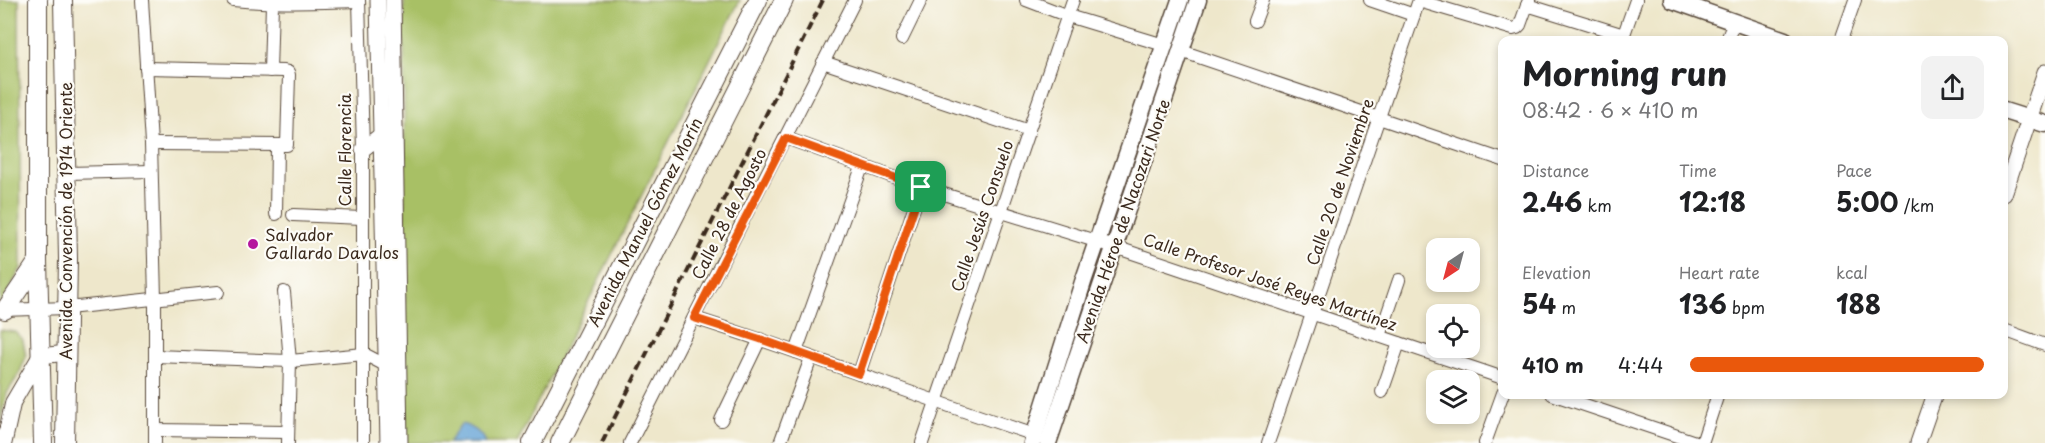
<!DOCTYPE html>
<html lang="en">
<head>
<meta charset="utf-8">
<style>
  :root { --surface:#fff; --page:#f2f2f2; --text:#202124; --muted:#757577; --accent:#ea580c }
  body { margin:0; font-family:"Playpen Sans",sans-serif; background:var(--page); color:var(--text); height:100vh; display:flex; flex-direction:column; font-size:22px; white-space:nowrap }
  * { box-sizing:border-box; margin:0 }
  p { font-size:20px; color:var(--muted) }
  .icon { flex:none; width:33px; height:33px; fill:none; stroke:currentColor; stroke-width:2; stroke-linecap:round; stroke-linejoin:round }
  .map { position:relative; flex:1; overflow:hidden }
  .panel { position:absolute; left:1498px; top:36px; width:510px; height:363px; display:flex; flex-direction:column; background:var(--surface); border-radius:12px; box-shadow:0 3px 9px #0003 }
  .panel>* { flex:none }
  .needle { width:39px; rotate:216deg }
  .controls { position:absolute; left:1426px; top:238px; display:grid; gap:12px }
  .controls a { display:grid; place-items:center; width:54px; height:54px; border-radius:12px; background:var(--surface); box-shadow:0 3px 9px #0003; font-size:30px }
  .pin { position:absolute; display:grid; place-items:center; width:51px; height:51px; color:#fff; margin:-26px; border-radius:12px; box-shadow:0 3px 9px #0006 }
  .round { display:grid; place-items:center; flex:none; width:63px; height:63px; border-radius:12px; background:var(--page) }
  .overview { display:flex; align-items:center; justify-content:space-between; height:102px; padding:0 24px }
  h1 { font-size:33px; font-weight:700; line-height:45px }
  .metrics { display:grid; grid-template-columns:repeat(3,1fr); gap:9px; height:102px; padding:6px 24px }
  .metrics div { display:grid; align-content:center }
  .metrics b { font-size:26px; font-weight:700 }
  .metrics small { font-size:16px; font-weight:400 }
  .metrics p { font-size:16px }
  ul { padding:0 24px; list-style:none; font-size:20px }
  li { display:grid; grid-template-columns:96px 72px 1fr; align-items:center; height:45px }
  li i { height:15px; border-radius:8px; background:var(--accent) }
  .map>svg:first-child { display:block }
  .green { fill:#a8c065; stroke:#727542; stroke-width:1.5 }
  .water { fill:#63a3d6; stroke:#4f667a; stroke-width:1.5 }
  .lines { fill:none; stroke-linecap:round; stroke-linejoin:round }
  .minor-casing { stroke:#564638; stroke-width:14 }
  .tertiary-casing { stroke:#564638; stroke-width:17 }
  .secondary-casing { stroke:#564638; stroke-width:19 }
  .primary-casing { stroke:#564638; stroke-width:20 }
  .minor { stroke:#fff; stroke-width:12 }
  .tertiary { stroke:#fff; stroke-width:15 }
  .secondary { stroke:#fff; stroke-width:16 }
  .primary { stroke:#fff; stroke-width:18 }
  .rail { stroke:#3b2a1e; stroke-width:4; stroke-dasharray:9 4.5; stroke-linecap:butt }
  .route-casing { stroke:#fff; stroke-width:12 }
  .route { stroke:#ea580c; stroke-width:8 }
  .poi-dot { fill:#b5179e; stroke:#fdfcf7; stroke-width:2 }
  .labels { text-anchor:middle; stroke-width:4.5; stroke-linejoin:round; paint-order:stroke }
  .street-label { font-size:16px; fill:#3b2a1e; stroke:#fdfcf7 }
  .poi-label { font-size:16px; fill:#3b2a1e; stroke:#fdfcf7; text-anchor:start }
</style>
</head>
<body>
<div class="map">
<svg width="2045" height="443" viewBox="0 0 2045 443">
  <rect width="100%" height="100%" fill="#fdfcf7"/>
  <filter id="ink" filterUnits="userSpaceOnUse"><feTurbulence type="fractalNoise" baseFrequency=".0167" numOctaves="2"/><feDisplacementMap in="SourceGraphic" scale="12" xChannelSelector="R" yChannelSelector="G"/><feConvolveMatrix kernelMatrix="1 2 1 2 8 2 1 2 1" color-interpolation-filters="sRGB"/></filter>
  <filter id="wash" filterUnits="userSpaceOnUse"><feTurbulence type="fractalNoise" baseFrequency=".008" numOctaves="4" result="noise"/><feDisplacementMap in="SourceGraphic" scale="24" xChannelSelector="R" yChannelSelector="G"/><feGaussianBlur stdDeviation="1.35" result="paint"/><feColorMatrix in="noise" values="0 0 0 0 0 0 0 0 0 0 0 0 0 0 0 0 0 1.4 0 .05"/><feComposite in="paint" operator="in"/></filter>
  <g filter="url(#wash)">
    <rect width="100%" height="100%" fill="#eee7cb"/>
    <g class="green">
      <polygon points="0,0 19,0 21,268 0,306"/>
      <polygon points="404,0 740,0 517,443 405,443"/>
      <polygon points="0,330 15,332 23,340 26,357 19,374 7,393 0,421"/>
    </g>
    <path class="water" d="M461,424c10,2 21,8 24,19h-37z"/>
  </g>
  <g filter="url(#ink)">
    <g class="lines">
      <defs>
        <g id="minor">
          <polyline points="142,0 151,144 155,298 155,443"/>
          <path d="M233,0c42,4 84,2 126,1"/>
          <polyline points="359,0 363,149 363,443"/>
          <polyline points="1026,0 1068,16 1164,45"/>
          <polyline points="1370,0 1414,15"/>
          <polyline points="1419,1 1513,29 1517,28 1520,25 1529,0"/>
          <polyline points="1527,5 1624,35"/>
          <polyline points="1255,21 1263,0"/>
          <polyline points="902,39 921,0"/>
          <polyline points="1622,40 1636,0"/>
          <polyline points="1727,40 1734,22"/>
          <polyline points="1841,40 1855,0"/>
          <polyline points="1181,51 1503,160"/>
          <polyline points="823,62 1029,131"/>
          <polyline points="146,68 284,71 288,72 289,75 287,145 151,144"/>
          <polyline points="270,71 272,4"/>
          <polyline points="786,138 921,187 1115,247 1503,378"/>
          <polyline points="68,173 151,171"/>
          <polyline points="276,214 277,146"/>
          <polyline points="293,215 362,218"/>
          <polyline points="284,292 290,361 288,443"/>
          <polyline points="1,310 68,308 218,292"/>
          <path d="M694,318c115,36 227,80 341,117"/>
          <polyline points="2004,330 2045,345"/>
          <polyline points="1380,336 1399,280"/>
          <polyline points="796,352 862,167"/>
          <polyline points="155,356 290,361 364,354 387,366"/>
          <polyline points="859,374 921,187"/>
          <polyline points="1382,392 1399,343"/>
          <polyline points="1552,394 1698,443"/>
          <polyline points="721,420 760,339"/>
          <polyline points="156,430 288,432"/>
          <polyline points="630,443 855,0"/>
          <polyline points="780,443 811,358"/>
          <polyline points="922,443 1073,0"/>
          <polyline points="1268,443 1419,0"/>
          <polyline points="1485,443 1503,393"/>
          <polyline points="1702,443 1718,394"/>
        </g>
        <g id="tertiary">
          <polyline points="378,0 388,443"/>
          <polyline points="393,0 400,443"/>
          <polyline points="363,149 381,135"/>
          <polyline points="2004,194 2045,72"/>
          <polyline points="4,443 13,402 40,356 67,353"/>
          <polyline points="1918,443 1935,394"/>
        </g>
        <g id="secondary">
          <polyline points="1672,0 1785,40"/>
          <polyline points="2004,111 2045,124"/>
          <polyline points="1032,443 1083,282 1180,0"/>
          <polyline points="1048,443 1198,0"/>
        </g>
        <g id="primary">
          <polyline points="38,0 38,261 43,443"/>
          <polyline points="63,0 68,259 65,443"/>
          <polyline points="5,310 38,261"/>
          <polyline points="532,443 758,0"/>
          <polyline points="560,443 784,0"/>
        </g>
      </defs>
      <use href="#minor" class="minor-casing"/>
      <use href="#tertiary" class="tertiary-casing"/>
      <use href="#secondary" class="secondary-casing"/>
      <use href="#primary" class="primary-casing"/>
      <use href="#minor" class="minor"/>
      <use href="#tertiary" class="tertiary"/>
      <use href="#secondary" class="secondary"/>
      <use href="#primary" class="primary"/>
      <polyline class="rail" points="602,443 823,0"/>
    </g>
  </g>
  <g class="lines" filter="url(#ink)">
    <defs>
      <polygon id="route" points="786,138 921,187 859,374 760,339 694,318"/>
    </defs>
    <use href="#route" class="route-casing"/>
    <use href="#route" class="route"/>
  </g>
  <circle class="poi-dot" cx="253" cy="244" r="6"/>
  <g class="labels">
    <g class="street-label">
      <text transform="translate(345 150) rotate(-90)" y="6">Calle Florencia</text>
      <text transform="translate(1340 182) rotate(-71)" y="6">Calle 20 de Noviembre</text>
      <text transform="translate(729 214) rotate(-63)" y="6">Calle 28 de Agosto</text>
      <text transform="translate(982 216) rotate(-71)" y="6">Calle Jesús Consuelo</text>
      <text transform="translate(66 221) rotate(-90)" y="6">Avenida Convención de 1914 Oriente</text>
      <text transform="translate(1123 221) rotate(-71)" y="6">Avenida Héroe de Nacozari Norte</text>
      <text transform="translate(645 222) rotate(-63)" y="6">Avenida Manuel Gómez Morín</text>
      <text transform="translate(1270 282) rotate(19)" y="6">Calle Profesor José Reyes Martínez</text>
    </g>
    <g class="poi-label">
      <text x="265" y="241">Salvador<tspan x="265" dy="18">Gallardo Davalos</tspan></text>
    </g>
  </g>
</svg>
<div class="controls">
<a><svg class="needle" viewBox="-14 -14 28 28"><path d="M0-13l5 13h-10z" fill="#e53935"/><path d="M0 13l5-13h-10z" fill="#757577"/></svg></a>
<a><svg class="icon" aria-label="locate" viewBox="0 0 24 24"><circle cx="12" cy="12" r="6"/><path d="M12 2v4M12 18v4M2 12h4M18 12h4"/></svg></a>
<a><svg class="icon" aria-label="layers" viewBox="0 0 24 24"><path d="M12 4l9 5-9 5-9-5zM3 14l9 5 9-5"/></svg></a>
</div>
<div class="pin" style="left:921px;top:187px;background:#1e9e55"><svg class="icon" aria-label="arrive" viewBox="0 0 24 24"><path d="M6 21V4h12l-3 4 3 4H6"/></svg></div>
<section class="panel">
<div class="overview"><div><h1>Morning run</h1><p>08:42 · 6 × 410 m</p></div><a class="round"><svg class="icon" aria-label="share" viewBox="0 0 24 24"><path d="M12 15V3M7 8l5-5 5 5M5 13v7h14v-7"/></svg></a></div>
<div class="metrics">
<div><p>Distance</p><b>2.46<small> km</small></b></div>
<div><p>Time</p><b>12:18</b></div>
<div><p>Pace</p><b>5:00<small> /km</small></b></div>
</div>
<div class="metrics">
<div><p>Elevation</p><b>54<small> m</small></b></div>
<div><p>Heart rate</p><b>136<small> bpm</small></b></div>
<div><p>kcal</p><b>188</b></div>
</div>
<ul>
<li><b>410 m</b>4:44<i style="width:100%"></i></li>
</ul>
</section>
</div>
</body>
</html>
